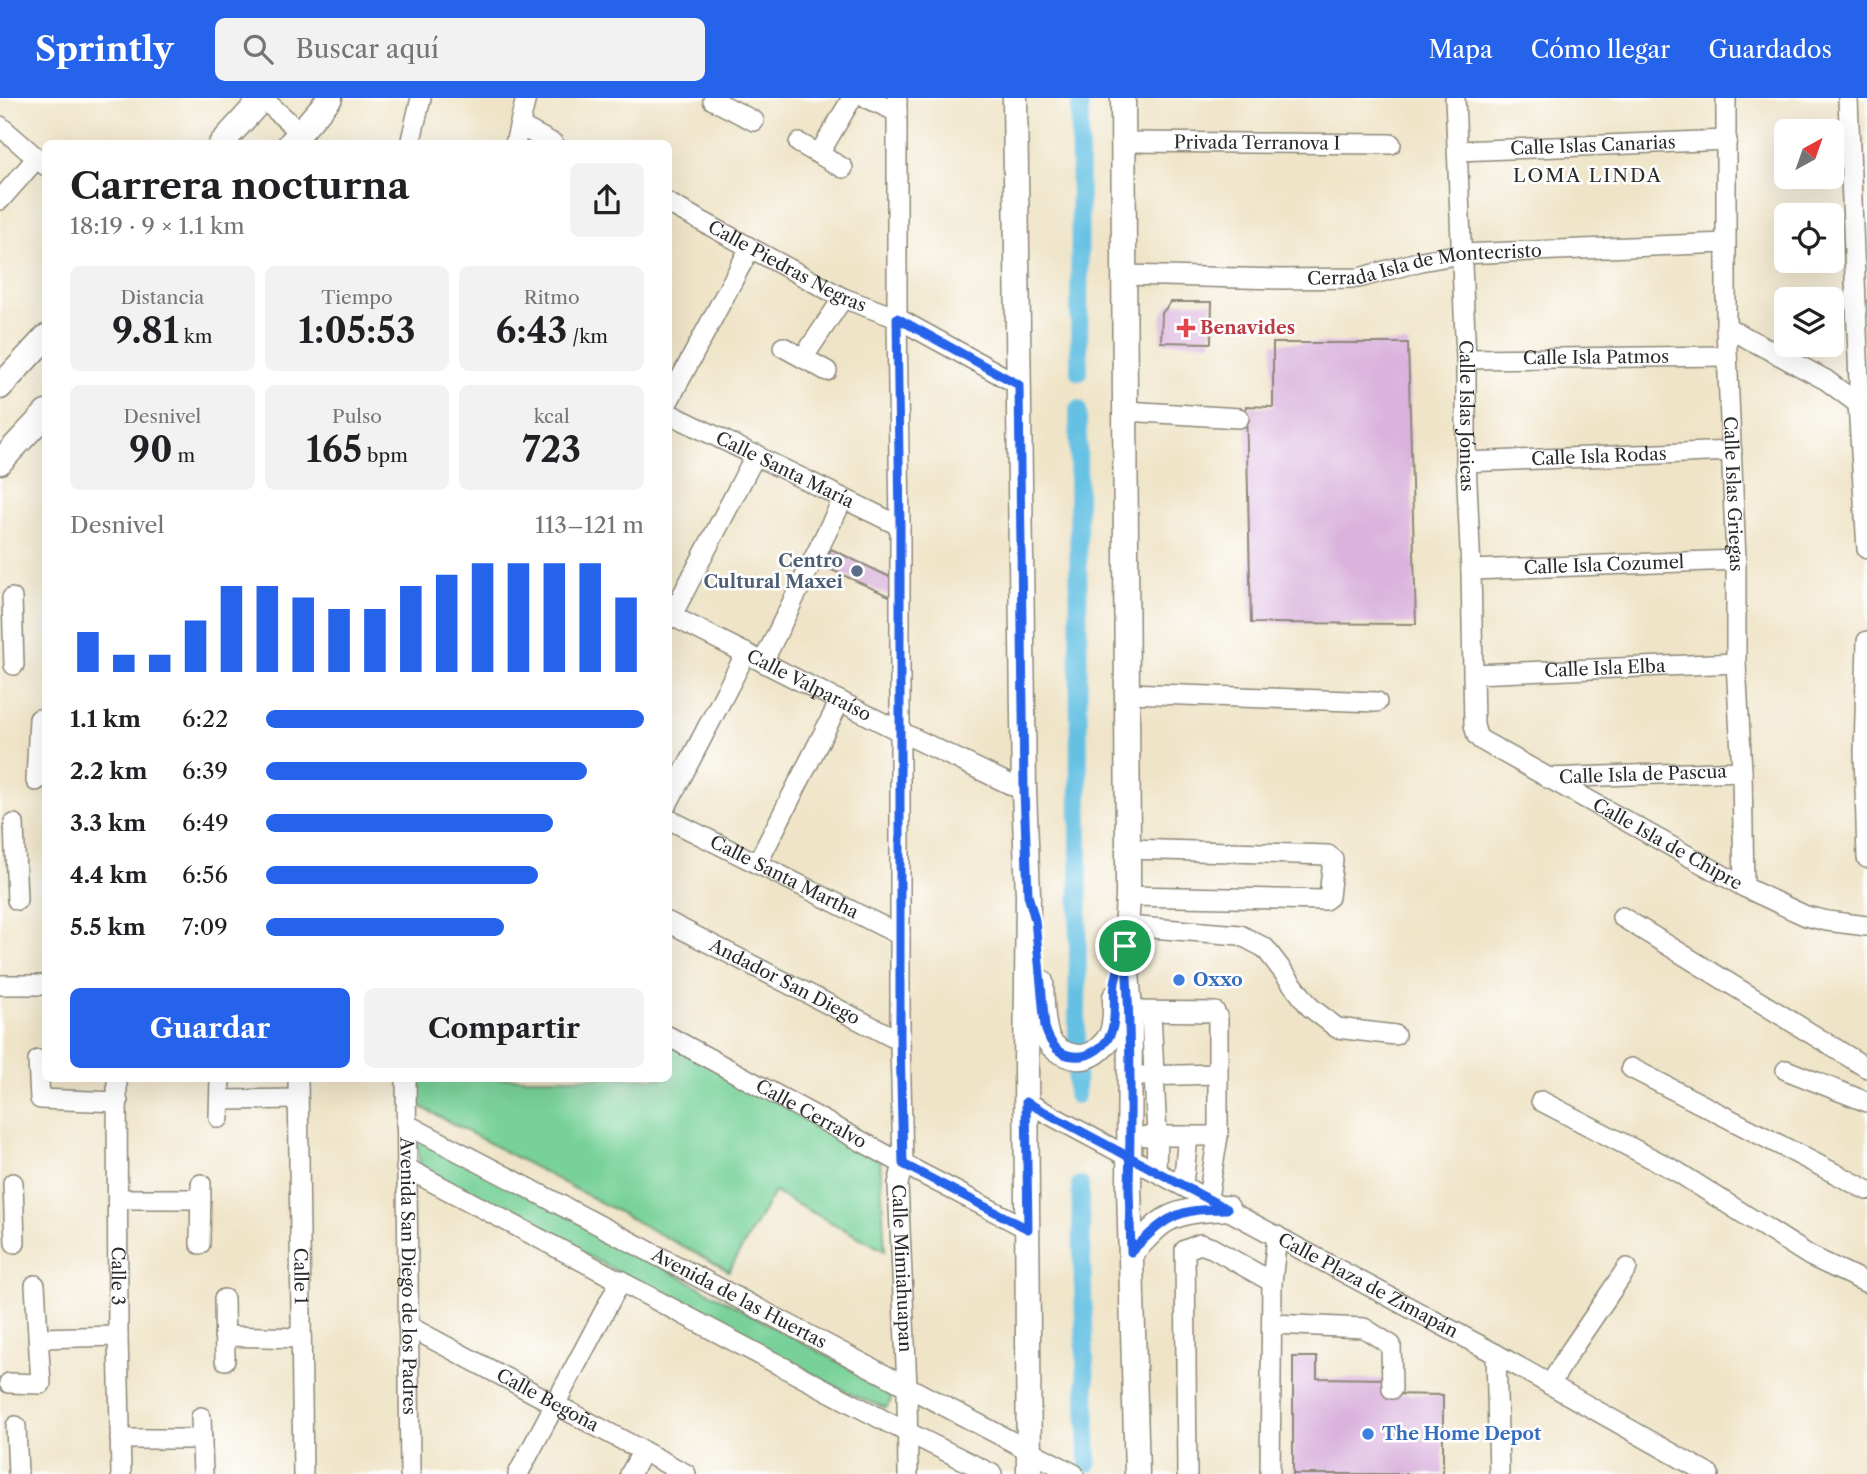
<!DOCTYPE html>
<html lang="es">
<head>
<meta charset="utf-8">
<style>
  :root { --surface:#fff; --page:#f2f2f2; --text:#202124; --muted:#757577; --accent:#2563eb }
  body { margin:0; font-family:"Libre Caslon Text",serif; background:var(--page); color:var(--text); height:100vh; display:flex; flex-direction:column; font-size:26px; white-space:nowrap }
  * { box-sizing:border-box; margin:0 }
  p { font-size:23px; color:var(--muted) }
  .icon { flex:none; width:38px; height:38px; fill:none; stroke:currentColor; stroke-width:2; stroke-linecap:round; stroke-linejoin:round }
  .map { position:relative; flex:1; overflow:hidden }
  .drawer { position:absolute; left:42px; top:42px; width:630px; height:942px; display:flex; flex-direction:column; background:var(--surface); border-radius:10px; box-shadow:0 7px 28px #0002 }
  .drawer>* { flex:none }
  .needle { width:46px; rotate:40deg }
  .tools { position:absolute; left:1774px; top:21px; display:grid; gap:14px }
  .tools a { display:grid; place-items:center; width:70px; height:70px; border-radius:10px; background:var(--surface); box-shadow:0 7px 28px #0002; font-size:35px }
  .pin { position:absolute; display:grid; place-items:center; width:60px; height:60px; color:#fff; margin:-30px; border:4px solid #fff; border-radius:50%; box-shadow:0 2px 7px #0007 }
  .round { display:grid; place-items:center; flex:none; width:74px; height:74px; border-radius:10px; background:var(--page) }
  .head { display:flex; align-items:center; justify-content:space-between; height:119px; padding:0 28px }
  h1 { font-size:38px; font-weight:800; line-height:52px }
  .metrics { display:grid; grid-template-columns:repeat(3,1fr); gap:10px; height:119px; padding:7px 28px }
  .metrics div { display:grid; align-content:center; border-radius:10px; background:var(--page); text-align:center }
  .metrics b { font-size:35px; font-weight:800 }
  .metrics small { font-size:19px; font-weight:400 }
  .metrics p { font-size:19px }
  .chart { height:196px; padding:14px 28px }
  .chart p { display:flex; justify-content:space-between }
  .chart svg { width:100%; height:126px; margin-top:7px; stroke:var(--accent); stroke-width:6 }
  .primary-button { display:flex; gap:14px; margin-top:auto; padding:14px 28px }
  .primary-button a { flex:1; height:80px; border-radius:10px; background:var(--accent); color:#fff; font-size:28px; font-weight:800; line-height:80px; text-align:center }
  .primary-button a+a { background:var(--page); color:var(--text) }
  ul { padding:0 28px; list-style:none; font-size:23px }
  li { display:grid; grid-template-columns:112px 84px 1fr; align-items:center; height:52px }
  li i { height:18px; border-radius:9px; background:var(--accent) }
  header { display:flex; align-items:center; gap:42px; box-sizing:border-box; height:98px; padding:0 35px; background:var(--accent); color:#fff }
  header strong { font-size:33px }
  nav { display:flex; gap:38px; margin-inline-start:auto; font-size:24px }
  .search { width:490px; height:63px; background:var(--page); display:flex; align-items:center; gap:18px; box-sizing:border-box; padding:0 24px; border-radius:10px; color:var(--muted); font-size:26px }
  .map>svg:first-child { display:block }
  .green { fill:#78d198; stroke:#527e62; stroke-width:2 }
  .lines { fill:none; stroke-linecap:round; stroke-linejoin:round }
  .canal { stroke:#65c1e3; stroke-width:18 }
  .building { fill:#dab2dd }
  .minor-casing { stroke:#8d8879; stroke-width:22 }
  .major-casing { stroke:#8d8879; stroke-width:27 }
  .minor { stroke:#fff; stroke-width:19 }
  .major { stroke:#fff; stroke-width:24 }
  .route-casing { stroke:#fff; stroke-width:14 }
  .route { stroke:#2563eb; stroke-width:9 }
  .health-dot { fill:#e0444e; stroke:#fff; stroke-width:2.5 }
  .service-dot { fill:#5c6f8a; stroke:#fff; stroke-width:2.5 }
  .shop-dot { fill:#3f7fe0; stroke:#fff; stroke-width:2.5 }
  .labels { text-anchor:middle; stroke-width:5; stroke-linejoin:round; paint-order:stroke }
  .street-label { font-size:18px; fill:#2b2b2b; stroke:#fff }
  .health-label { font-size:18px; font-weight:bold; fill:#be3a42; stroke:#fff; text-anchor:start }
  .service-label { font-size:18px; font-weight:bold; fill:#4e5e75; stroke:#fff; text-anchor:end }
  .shop-label { font-size:18px; font-weight:bold; fill:#366cbe; stroke:#fff; text-anchor:start }
  .neighbourhood-label { font-size:19px; letter-spacing:2px; fill:#2b2b2b; stroke:#fff }
</style>
</head>
<body>
<header>
<strong>Sprintly</strong>
<div class="search"><svg class="icon" aria-label="search" viewBox="0 0 24 24"><circle cx="10" cy="10" r="6"/><path d="M15 15l6 6"/></svg>Buscar aquí</div>
<nav><a>Mapa</a><a>Cómo llegar</a><a>Guardados</a></nav>
</header>
<div class="map">
<svg width="1867" height="1376" viewBox="0 0 1867 1376">
  <rect width="100%" height="100%" fill="#fff"/>
  <filter id="ink" filterUnits="userSpaceOnUse"><feTurbulence type="fractalNoise" baseFrequency=".0143" numOctaves="2"/><feDisplacementMap in="SourceGraphic" scale="14" xChannelSelector="R" yChannelSelector="G"/><feConvolveMatrix kernelMatrix="1 2 1 2 8 2 1 2 1" color-interpolation-filters="sRGB"/></filter>
  <filter id="wash" filterUnits="userSpaceOnUse"><feTurbulence type="fractalNoise" baseFrequency=".00686" numOctaves="4" result="noise"/><feDisplacementMap in="SourceGraphic" scale="28" xChannelSelector="R" yChannelSelector="G"/><feGaussianBlur stdDeviation="1.57" result="paint"/><feColorMatrix in="noise" values="0 0 0 0 0 0 0 0 0 0 0 0 0 0 0 0 0 1.4 0 .05"/><feComposite in="paint" operator="in"/></filter>
  <g filter="url(#wash)">
    <rect width="100%" height="100%" fill="#efe4c7"/>
    <g class="green">
      <polygon points="669,945 880,1060 885,1153 774,1094 729,1173 412,1004 411,980 668,980"/>
      <polygon points="421,1039 887,1290 891,1302 886,1310 854,1298 420,1070 417,1040"/>
    </g>
    <g class="lines">
      <g class="canal">
        <polyline points="1079,274 1080,0"/>
        <polyline points="1076,997 1079,772 1078,311"/>
        <polyline points="1080,1087 1088,1366"/>
      </g>
    </g>
    <g id="blocks">
      <g class="building">
        <polygon points="1171,204 1212,204 1211,245 1161,244 1162,215"/>
        <polygon points="1273,245 1408,245 1416,526 1251,525 1246,308 1273,309"/>
        <polygon points="831,451 890,479 891,499 823,468"/>
        <polygon points="1293,1259 1317,1259 1317,1280 1388,1281 1388,1296 1443,1297 1443,1376 1293,1376"/>
      </g>
    </g>
  </g>
  <g filter="url(#ink)">
    <use href="#blocks" fill-opacity="0" stroke="#8d8879" stroke-width="2"/>
    <g class="lines">
      <defs>
        <g id="minor">
          <polyline points="262,0 300,34"/>
          <polyline points="867,0 897,14"/>
          <path id="s1" d="M897,0v220l3,208v515l3,123 -5,20 9,203 1,87"/>
          <path id="s2" d="M1455,0l11,261v103l5,108 3,155 3,11 4,4 263,147 62,29 21,5 40,5"/>
          <path id="s3" d="M1726,0v229l10,233v103l6,108 2,116"/>
          <polyline points="1848,0 1859,284 1858,306 1867,451"/>
          <polyline points="713,2 754,23"/>
          <polyline points="0,28 46,68"/>
          <polyline points="520,28 554,46"/>
          <path id="s4" d="M1124,44l267,2"/>
          <polyline points="799,45 843,70"/>
          <polyline points="410,46 421,0"/>
          <polyline points="515,46 526,0"/>
          <path id="s5" d="M1458,53l269,-11"/>
          <polyline points="819,56 852,0"/>
          <polyline points="0,102 37,60"/>
          <path id="s6" d="M668,105l175,95 54,20 122,67"/>
          <path id="s7" d="M1125,177l157,4 77,-1 62,-17 40,-7 264,-11"/>
          <polyline points="1726,229 1826,282 1866,312"/>
          <polyline points="783,249 827,273"/>
          <polyline points="803,260 843,200"/>
          <path id="s8" d="M1466,261l261,-3"/>
          <polyline points="668,304 750,150"/>
          <polyline points="1126,313 1239,320"/>
          <path id="s9" d="M668,315l232,113"/>
          <path id="s10" d="M1466,364l266,-11"/>
          <path id="s11" d="M1471,472l265,-10"/>
          <polyline points="12,500 14,567"/>
          <path id="s12" d="M668,516l231,117 125,60"/>
          <polyline points="672,517 756,356"/>
          <polyline points="1867,543 1864,654 1867,760"/>
          <polyline points="763,564 843,401"/>
          <path id="s13" d="M1474,576l262,-11"/>
          <polyline points="1128,595 1377,604"/>
          <path id="s14" d="M1547,680l195,-7"/>
          <polyline points="36,683 39,621"/>
          <polyline points="668,705 746,555"/>
          <path id="s15" d="M668,721l232,116"/>
          <polyline points="14,726 17,802"/>
          <polyline points="757,766 840,603"/>
          <polyline points="1128,798 1325,802 1329,799 1333,761 1328,757 1128,751"/>
          <polyline points="1622,819 1867,970"/>
          <path id="s16" d="M668,824l232,119"/>
          <polyline points="1126,828 1240,837 1265,850 1310,909 1337,930 1395,937"/>
          <polyline points="0,887 46,887"/>
          <polyline points="1130,913 1215,914 1218,920 1218,1038 1208,1100"/>
          <polyline points="1151,914 1157,1038 1156,1073"/>
          <path id="s17" d="M668,938l235,128 125,65"/>
          <polyline points="38,962 40,1001 118,1004"/>
          <polyline points="1631,970 1867,1092"/>
          <polyline points="1786,972 1867,1004"/>
          <polyline points="1142,978 1218,976"/>
          <path id="s18" d="M117,980l1,258 3,138"/>
          <path id="s19" d="M298,980l5,396"/>
          <path id="s20" d="M406,980l4,396"/>
          <polyline points="220,1002 298,1001"/>
          <polyline points="1541,1003 1676,1073 1810,1158 1867,1185"/>
          <path id="s21" d="M1026,1004l470,252 213,120"/>
          <polyline points="219,1020 220,980"/>
          <path id="s22" d="M406,1026l668,350"/>
          <polyline points="1146,1038 1218,1038"/>
          <polyline points="406,1070 889,1325 992,1376"/>
          <polyline points="13,1085 15,1145"/>
          <polyline points="1183,1087 1188,1038"/>
          <polyline points="119,1101 201,1101"/>
          <polyline points="200,1146 201,1086"/>
          <polyline points="224,1201 225,1262"/>
          <polyline points="1272,1226 1364,1230 1391,1247 1392,1291"/>
          <path id="s23" d="M408,1228l278,148"/>
          <polyline points="224,1238 301,1240"/>
          <polyline points="39,1240 118,1238"/>
          <polyline points="1496,1256 1499,1376"/>
          <polyline points="9,1285 41,1286 35,1187"/>
          <polyline points="1550,1287 1567,1258 1627,1170"/>
          <polyline points="201,1319 203,1376"/>
          <polyline points="16,1328 18,1376"/>
          <polyline points="120,1341 202,1341"/>
          <polyline points="518,1376 621,1182"/>
          <polyline points="630,1376 643,1353"/>
          <polyline points="1187,1376 1185,1152 1200,1146 1212,1150 1272,1184"/>
          <polyline points="1270,1376 1272,1184 1277,1138"/>
        </g>
        <g id="major">
          <polyline points="1015,0 1024,693 1028,797 1026,970 1029,1376"/>
          <polyline points="1123,0 1128,751 1128,798 1125,848 1130,913 1129,1090 1137,1376"/>
          <polyline points="221,46 263,0"/>
          <polyline points="290,46 330,0"/>
          <polyline points="0,289 46,239"/>
          <polyline points="0,364 46,315"/>
          <path d="M1041,884c1,16 0,45 8,59 7,11 25,19 38,15 9,-2 20,-13 24,-21 5,-11 4,-26 4,-38"/>
          <path d="M1131,1154c10,-9 19,-20 29,-28 19,-15 45,-14 67,-16"/>
        </g>
      </defs>
      <use href="#minor" class="minor-casing"/>
      <use href="#major" class="major-casing"/>
      <use href="#minor" class="minor"/>
      <use href="#major" class="major"/>
    </g>
  </g>
  <g class="lines" filter="url(#ink)">
    <defs>
      <path id="route" d="M1125,848c-3,13 -8,25 -10,37 -3,24 6,50 -17,66 -9,6 -14,8 -25,7 -16,-1 -24,-15 -28,-29l-10,-107 -7,-25 -4,-104 -5,-406 -122,-67 3,208v515l3,123 125,65 -2,-127 201,107c-12,0 -24,0 -35,2 -26,4 -43,23 -61,41l-2,-64c2,-81 2,-161 -4,-242"/>
    </defs>
    <use href="#route" class="route-casing"/>
    <use href="#route" class="route"/>
  </g>
  <path class="health-dot" d="M1182.5 219.5h7v7h7v7h-7v7h-7v-7h-7v-7h7z"/>
  <circle class="service-dot" cx="857" cy="473" r="7"/>
  <g class="shop-dot">
    <circle cx="1179" cy="882" r="7"/>
    <circle cx="1368" cy="1336" r="7"/>
  </g>
  <g class="labels">
    <g class="street-label">
      <text dy="6" stroke="none"><textPath href="#s4" startOffset="133">Privada Terranova I</textPath></text>
      <text dy="6" stroke="none"><textPath href="#s5" startOffset="135">Calle Islas Canarias</textPath></text>
      <text dy="6" stroke="none"><textPath href="#s7" startOffset="301">Cerrada Isla de Montecristo</textPath></text>
      <text dy="6" stroke="none"><textPath href="#s6" startOffset="135">Calle Piedras Negras</textPath></text>
      <text dy="6" stroke="none"><textPath href="#s8" startOffset="130">Calle Isla Patmos</textPath></text>
      <text dy="6" stroke="none"><textPath href="#s2" startOffset="318">Calle Islas Jónicas</textPath></text>
      <text dy="6" stroke="none"><textPath href="#s10" startOffset="133">Calle Isla Rodas</textPath></text>
      <text dy="6" stroke="none"><textPath href="#s9" startOffset="130">Calle Santa María</textPath></text>
      <text dy="6" stroke="none"><textPath href="#s3" startOffset="396">Calle Islas Griegas</textPath></text>
      <text dy="6" stroke="none"><textPath href="#s11" startOffset="133">Calle Isla Cozumel</textPath></text>
      <text dy="6" stroke="none"><textPath href="#s13" startOffset="131">Calle Isla Elba</textPath></text>
      <text dy="6" stroke="none"><textPath href="#s12" startOffset="158">Calle Valparaíso</textPath></text>
      <text dy="6" stroke="none"><textPath href="#s14" startOffset="96">Calle Isla de Pascua</textPath></text>
      <text dy="6" stroke="none"><textPath href="#s2" startOffset="858">Calle Isla de Chipre</textPath></text>
      <text dy="6" stroke="none"><textPath href="#s15" startOffset="130">Calle Santa Martha</textPath></text>
      <text dy="6" stroke="none"><textPath href="#s16" startOffset="131">Andador San Diego</textPath></text>
      <text dy="6" stroke="none"><textPath href="#s17" startOffset="163">Calle Cerralvo</textPath></text>
      <text dy="6" stroke="none"><textPath href="#s1" startOffset="1171">Calle Mimiahuapan</textPath></text>
      <text dy="6" stroke="none"><textPath href="#s18" startOffset="198">Calle 3</textPath></text>
      <text dy="6" stroke="none"><textPath href="#s19" startOffset="198">Calle 1</textPath></text>
      <text dy="6" stroke="none"><textPath href="#s20" startOffset="198">Avenida San Diego de los Padres</textPath></text>
      <text dy="6" stroke="none"><textPath href="#s21" startOffset="388">Calle Plaza de Zimapán</textPath></text>
      <text dy="6" stroke="none"><textPath href="#s22" startOffset="376">Avenida de las Huertas</textPath></text>
      <text dy="6" stroke="none"><textPath href="#s23" startOffset="158">Calle Begoña</textPath></text>
    </g>
    <g class="health-label">
      <text x="1200" y="236">Benavides</text>
    </g>
    <g class="service-label">
      <text x="843" y="469">Centro<tspan x="843" dy="21">Cultural Maxei</tspan></text>
    </g>
    <g class="shop-label">
      <text x="1193" y="888">Oxxo</text>
      <text x="1382" y="1342">The Home Depot</text>
    </g>
    <g class="neighbourhood-label">
      <text x="1588" y="84">LOMA LINDA</text>
    </g>
  </g>
</svg>
<div class="tools">
<a><svg class="needle" viewBox="-14 -14 28 28"><path d="M0-13l5 13h-10z" fill="#e53935"/><path d="M0 13l5-13h-10z" fill="#757577"/></svg></a>
<a><svg class="icon" aria-label="locate" viewBox="0 0 24 24"><circle cx="12" cy="12" r="6"/><path d="M12 2v4M12 18v4M2 12h4M18 12h4"/></svg></a>
<a><svg class="icon" aria-label="layers" viewBox="0 0 24 24"><path d="M12 4l9 5-9 5-9-5zM3 14l9 5 9-5"/></svg></a>
</div>
<div class="pin" style="left:1125px;top:848px;background:#1e9e55"><svg class="icon" aria-label="arrive" viewBox="0 0 24 24"><path d="M6 21V4h12l-3 4 3 4H6"/></svg></div>
<section class="drawer">
<div class="head"><div><h1>Carrera nocturna</h1><p>18:19 · 9 × 1.1 km</p></div><a class="round"><svg class="icon" aria-label="share" viewBox="0 0 24 24"><path d="M12 15V3M7 8l5-5 5 5M5 13v7h14v-7"/></svg></a></div>
<div class="metrics">
<div><p>Distancia</p><b>9.81<small> km</small></b></div>
<div><p>Tiempo</p><b>1:05:53</b></div>
<div><p>Ritmo</p><b>6:43<small> /km</small></b></div>
</div>
<div class="metrics">
<div><p>Desnivel</p><b>90<small> m</small></b></div>
<div><p>Pulso</p><b>165<small> bpm</small></b></div>
<div><p>kcal</p><b>723</b></div>
</div>
<div class="chart"><p><span>Desnivel</span>113–121 m</p>
<svg viewBox="0 0 160 44" preserveAspectRatio="none"><path d="M5 44V30M15 44V38M25 44V38M35 44V26M45 44V14M55 44V14M65 44V18M75 44V22M85 44V22M95 44V14M105 44V10M115 44V6M125 44V6M135 44V6M145 44V6M155 44V18"/></svg>
</div>
<ul>
<li><b>1.1 km</b>6:22<i style="width:100%"></i></li>
<li><b>2.2 km</b>6:39<i style="width:85%"></i></li>
<li><b>3.3 km</b>6:49<i style="width:76%"></i></li>
<li><b>4.4 km</b>6:56<i style="width:72%"></i></li>
<li><b>5.5 km</b>7:09<i style="width:63%"></i></li>
</ul>
<div class="primary-button"><a>Guardar</a><a>Compartir</a></div>
</section>
</div>
</body>
</html>
